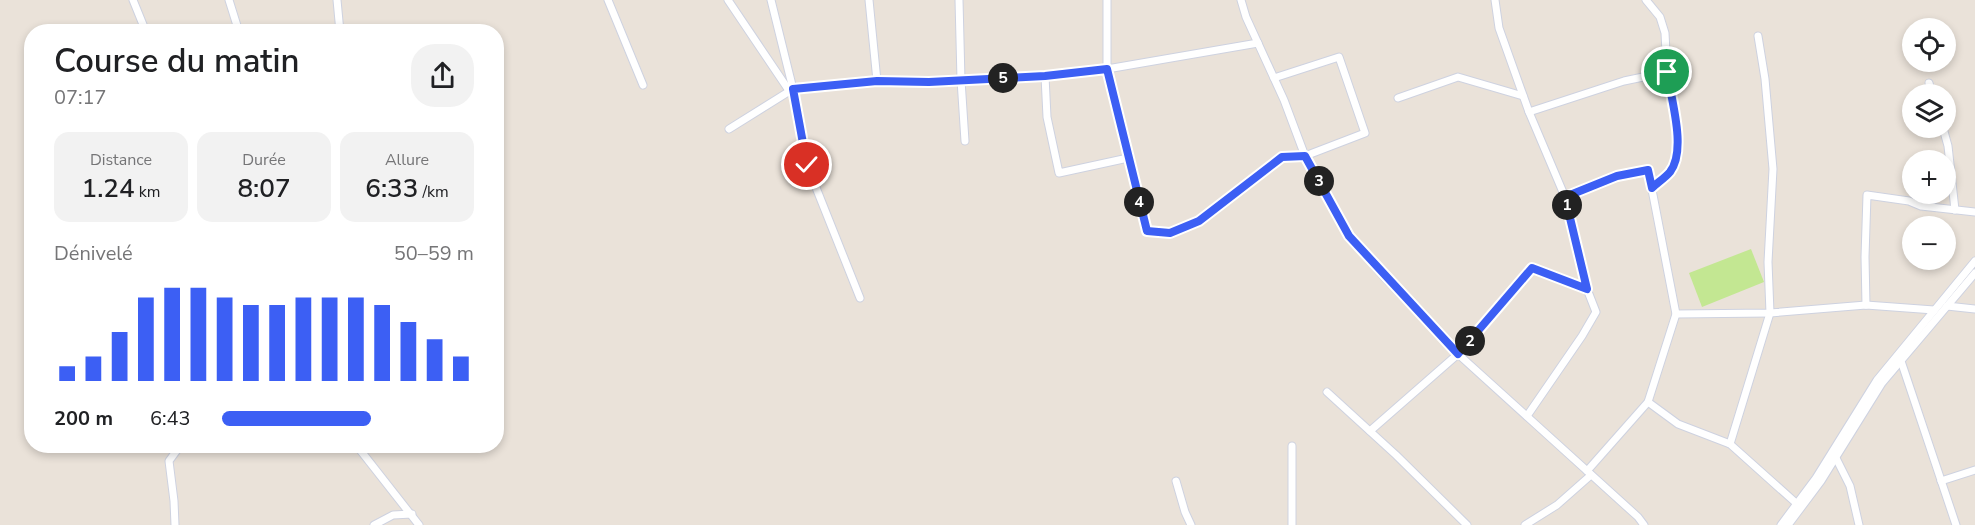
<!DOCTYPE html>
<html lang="fr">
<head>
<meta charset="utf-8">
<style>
  :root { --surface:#fff; --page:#f2f2f2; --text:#202124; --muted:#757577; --accent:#3c5ff4 }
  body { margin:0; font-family:"Nunito Sans",sans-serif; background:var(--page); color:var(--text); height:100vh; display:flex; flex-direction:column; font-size:22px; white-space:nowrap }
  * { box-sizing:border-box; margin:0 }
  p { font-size:20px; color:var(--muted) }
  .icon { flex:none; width:33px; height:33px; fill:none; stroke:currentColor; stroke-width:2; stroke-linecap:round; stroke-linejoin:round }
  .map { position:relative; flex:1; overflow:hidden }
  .details { position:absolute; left:24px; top:24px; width:480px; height:429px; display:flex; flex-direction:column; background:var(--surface); border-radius:24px; box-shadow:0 3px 9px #0003 }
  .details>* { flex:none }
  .controls { position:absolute; left:1902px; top:18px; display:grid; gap:12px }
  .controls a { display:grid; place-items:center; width:54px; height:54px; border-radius:50%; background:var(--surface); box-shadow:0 3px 9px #0003; font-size:30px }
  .pin { position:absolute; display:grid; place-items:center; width:51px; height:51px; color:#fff; margin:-26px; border:3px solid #fff; border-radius:50%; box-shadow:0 2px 6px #0007 }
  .km { position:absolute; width:30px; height:30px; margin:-15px; border-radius:50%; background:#222; color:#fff; font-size:16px; line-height:30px; text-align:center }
  .round { display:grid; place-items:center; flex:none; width:63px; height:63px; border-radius:24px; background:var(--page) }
  .head { display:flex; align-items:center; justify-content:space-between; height:102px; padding:0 30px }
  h1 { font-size:33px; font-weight:600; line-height:45px }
  .figures { display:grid; grid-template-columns:repeat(3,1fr); gap:9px; height:102px; padding:6px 30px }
  .figures div { display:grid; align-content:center; border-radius:15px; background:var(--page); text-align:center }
  .figures b { font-size:26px; font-weight:600 }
  .figures small { font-size:16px; font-weight:400 }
  .figures p { font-size:16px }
  .chart { height:168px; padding:12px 30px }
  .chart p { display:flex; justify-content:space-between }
  .chart svg { width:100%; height:108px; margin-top:6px; stroke:var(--accent); stroke-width:6 }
  ul { padding:0 30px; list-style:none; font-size:20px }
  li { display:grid; grid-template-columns:96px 72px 1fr; align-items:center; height:45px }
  li i { height:15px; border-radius:8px; background:var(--accent) }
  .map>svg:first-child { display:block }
  .pitch { fill:#c3e792 }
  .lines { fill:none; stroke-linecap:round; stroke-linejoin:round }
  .street-casing { stroke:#ced2e0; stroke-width:9 }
  .street { stroke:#fff; stroke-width:7 }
  .route-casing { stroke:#fff; stroke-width:12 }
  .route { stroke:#3c5ff4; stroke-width:8 }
</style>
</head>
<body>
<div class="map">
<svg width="1975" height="525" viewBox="0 0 1975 525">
  <rect width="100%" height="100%" fill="#eae2d9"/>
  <polygon class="pitch" points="1751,249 1764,282 1702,307 1689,273"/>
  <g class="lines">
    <defs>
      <g id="street">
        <polyline points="133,0 146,32"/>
        <polyline points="229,0 239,32"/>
        <polyline points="337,0 340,32"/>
        <polyline points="608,0 643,85"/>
        <polyline points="728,0 790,92"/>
        <polyline points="771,0 793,89 807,165 860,298"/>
        <polyline points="869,0 877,81"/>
        <polyline points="959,0 961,80 965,141"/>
        <polyline points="1107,0 1107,69 1147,231 1170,233 1199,221 1283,157 1305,156 1365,133 1339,57 1274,78"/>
        <polyline points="1241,0 1246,17 1284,100 1305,156 1349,236 1385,278 1458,354 1638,517 1644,525"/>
        <polyline points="1495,0 1499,28 1529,112 1565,197 1587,289 1596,312 1582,336 1527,416"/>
        <polyline points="1646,0 1660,17 1665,33 1667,72 1679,140 1678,155 1670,172 1652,187"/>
        <polyline points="1045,76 1047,117 1059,173 1128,158"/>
        <polyline points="1929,83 1932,94"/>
        <polyline points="1398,98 1458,77 1523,96"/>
        <polyline points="1529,112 1624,81 1667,72"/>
        <polyline points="1943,128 1948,146 1955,210"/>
        <polyline points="729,129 793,89 877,81 929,82 1045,76 1107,69 1258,43"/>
        <polyline points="1565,197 1617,176 1648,169 1676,314 1648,402 1587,471"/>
        <polyline points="1866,305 1865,257 1867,195 1909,201 1921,206 1975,212"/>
        <polyline points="1947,306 1975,309"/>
        <polyline points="1676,314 1770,313 1866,305 1934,310"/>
        <polyline points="1901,361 1956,525"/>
        <polyline points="1327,392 1396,455 1467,525"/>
        <polyline points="1648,402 1678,424 1730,444 1796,503"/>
        <polyline points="1370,431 1458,354 1532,268 1587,289"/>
        <polyline points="1730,444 1770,313 1768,262 1773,169 1765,79 1758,36"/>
        <polyline points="357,446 419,525"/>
        <polyline points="1836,458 1850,486 1859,525"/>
        <polyline points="1176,481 1185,512 1191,525"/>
        <polyline points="1941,481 1975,470"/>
        <polyline points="175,525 174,501 169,461 180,446"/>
        <polyline points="374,525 393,515 412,514"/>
        <polyline points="1292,525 1292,446"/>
        <polyline points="1525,525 1557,505 1591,475"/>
        <polyline points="1781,525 1816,478 1877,380 1975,261"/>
        <polyline points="1788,525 1821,481 1882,383 1975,273"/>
      </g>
    </defs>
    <use href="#street" class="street-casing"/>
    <use href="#street" class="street"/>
  </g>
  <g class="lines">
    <defs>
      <path id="route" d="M807,165l-14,-76 84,-8 52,1 116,-6 62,-7 40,162 23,2 29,-12 83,-64 23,-1 44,80 109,118 74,-86 55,21 -22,-92 52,-21 31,-6 4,18c5,-5 13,-10 18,-16 17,-22 1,-73 -3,-100"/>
    </defs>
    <use href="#route" class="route-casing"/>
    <use href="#route" class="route"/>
  </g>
</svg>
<div class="controls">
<a><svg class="icon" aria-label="locate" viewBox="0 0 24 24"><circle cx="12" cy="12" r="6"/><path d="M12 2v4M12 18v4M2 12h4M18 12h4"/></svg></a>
<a><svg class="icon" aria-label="layers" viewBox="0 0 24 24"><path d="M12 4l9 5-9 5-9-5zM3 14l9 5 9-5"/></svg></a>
<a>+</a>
<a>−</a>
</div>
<div class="pin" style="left:1667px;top:72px;background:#1e9e55"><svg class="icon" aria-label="arrive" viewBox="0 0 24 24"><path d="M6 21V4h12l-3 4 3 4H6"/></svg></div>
<div class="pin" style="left:807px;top:165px;background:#d93025"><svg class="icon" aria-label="check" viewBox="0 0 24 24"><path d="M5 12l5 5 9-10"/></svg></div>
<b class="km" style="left:1567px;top:205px">1</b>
<b class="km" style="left:1470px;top:341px">2</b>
<b class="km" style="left:1319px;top:181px">3</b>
<b class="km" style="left:1139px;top:202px">4</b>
<b class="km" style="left:1003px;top:78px">5</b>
<section class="details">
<div class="head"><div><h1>Course du matin</h1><p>07:17</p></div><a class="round"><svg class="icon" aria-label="share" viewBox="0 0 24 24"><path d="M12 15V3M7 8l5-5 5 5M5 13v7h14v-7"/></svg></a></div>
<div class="figures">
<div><p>Distance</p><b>1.24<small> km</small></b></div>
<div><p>Durée</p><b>8:07</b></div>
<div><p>Allure</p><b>6:33<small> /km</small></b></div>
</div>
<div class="chart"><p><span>Dénivelé</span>50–59 m</p>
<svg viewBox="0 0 160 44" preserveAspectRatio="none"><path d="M5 44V38M15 44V34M25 44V24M35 44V10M45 44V6M55 44V6M65 44V10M75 44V13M85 44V13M95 44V10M105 44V10M115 44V10M125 44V13M135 44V20M145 44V27M155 44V34"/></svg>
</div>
<ul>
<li><b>200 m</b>6:43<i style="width:59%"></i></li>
</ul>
</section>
</div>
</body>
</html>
